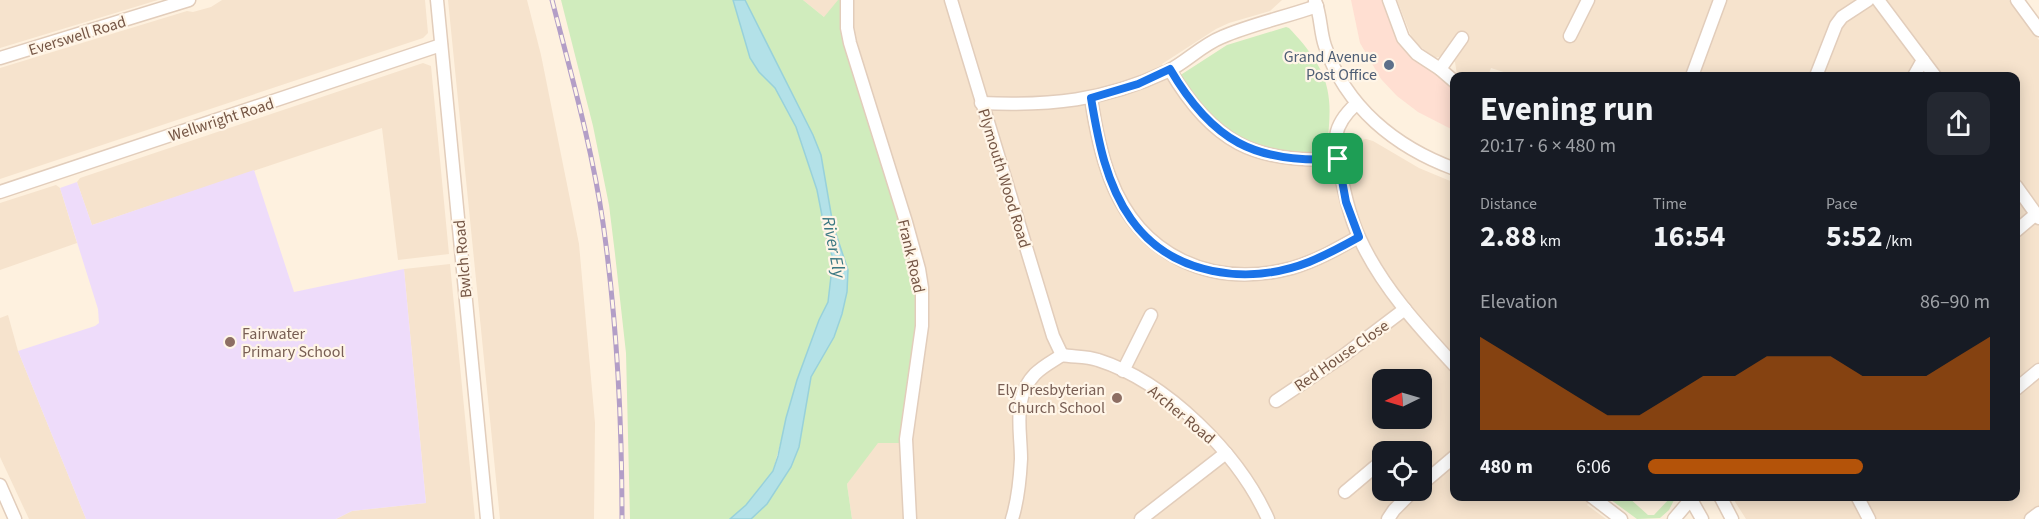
<!DOCTYPE html>
<html lang="en">
<head>
<meta charset="utf-8">
<style>
  :root { --surface:#171b24; --page:#242831; --text:#f1f3f6; --muted:#9ea1a6; --accent:#b45309 }
  body { margin:0; font-family:"Source Sans 3",sans-serif; background:var(--page); color:var(--text); height:100vh; display:flex; flex-direction:column; font-size:22px; white-space:nowrap }
  * { box-sizing:border-box; margin:0 }
  p { font-size:20px; color:var(--muted) }
  .icon { flex:none; width:33px; height:33px; fill:none; stroke:currentColor; stroke-width:2; stroke-linecap:round; stroke-linejoin:round }
  .map { position:relative; flex:1; overflow:hidden }
  .details { position:absolute; left:1450px; top:72px; width:570px; height:429px; display:flex; flex-direction:column; background:var(--surface); border-radius:12px; box-shadow:0 3px 15px #0003 }
  .details>* { flex:none }
  .needle { width:39px; rotate:265deg }
  .tools { position:absolute; left:1372px; top:369px; display:grid; gap:12px }
  .tools a { display:grid; place-items:center; width:60px; height:60px; border-radius:12px; background:var(--surface); box-shadow:0 3px 15px #0003; font-size:30px }
  .pin { position:absolute; display:grid; place-items:center; width:51px; height:51px; color:#fff; margin:-26px; border-radius:12px; box-shadow:0 3px 9px #0006 }
  .round { display:grid; place-items:center; flex:none; width:63px; height:63px; border-radius:12px; background:var(--page) }
  .head { display:flex; align-items:center; justify-content:space-between; height:102px; padding:0 30px }
  h1 { font-size:33px; font-weight:700; line-height:45px }
  .stats { display:grid; grid-template-columns:repeat(3,1fr); gap:9px; height:102px; padding:6px 30px }
  .stats div { display:grid; align-content:center }
  .stats b { font-size:30px; font-weight:700 }
  .stats small { font-size:16px; font-weight:400 }
  .stats p { font-size:16px }
  .chart { height:168px; padding:12px 30px }
  .chart p { display:flex; justify-content:space-between }
  .chart svg { width:100%; height:108px; margin-top:6px; fill:var(--accent); opacity:.7 }
  ul { padding:0 30px; list-style:none; font-size:20px }
  li { display:grid; grid-template-columns:96px 72px 1fr; align-items:center; height:45px }
  li i { height:15px; border-radius:8px; background:var(--accent) }
  .map>svg:first-child { display:block }
  .residential { fill:#f6e3cd; fill-rule:evenodd }
  .commercial { fill:#ffdfd2 }
  .education { fill:#eedcfa }
  .green { fill:#d0ecbd }
  .water { fill:#b3e1e8; stroke:#98d1da; stroke-width:1.5 }
  .lines { fill:none; stroke-linecap:round; stroke-linejoin:round }
  .minor-casing { stroke:#e2cdbb; stroke-width:15 }
  .minor { stroke:#fff; stroke-width:12 }
  .rail-casing { stroke:#b39ec7; stroke-width:5 }
  .rail { stroke:#fff5e7; stroke-width:3; stroke-dasharray:9; stroke-linecap:butt }
  .route-casing { stroke:#fff; stroke-width:12 }
  .route { stroke:#1a73e8; stroke-width:8 }
  .service-dot { fill:#5c6f8a; stroke:#fff5e7; stroke-width:2 }
  .education-dot { fill:#8d6e63; stroke:#fff5e7; stroke-width:2 }
  .labels { text-anchor:middle; stroke-width:4.5; stroke-linejoin:round; paint-order:stroke }
  .street-label { font-size:16px; fill:#755645; stroke:#fff5e7 }
  .service-label { font-size:16px; fill:#4e5e75; stroke:#fff5e7; text-anchor:end }
  .education-label { font-size:16px; fill:#785e54; stroke:#fff5e7; text-anchor:start }
  .water-label { font-size:18px; font-style:italic; fill:#3b7883; stroke:#fff5e7 }
</style>
</head>
<body>
<div class="map">
<svg width="2039" height="519" viewBox="0 0 2039 519">
  <rect width="100%" height="100%" fill="#fef1df"/>
  <g class="residential">
    <polygon points="0,0 158,0 0,48"/>
    <polygon points="222,0 425,0 428,33 423,38 0,179 0,68 187,11 193,12 211,7"/>
    <polygon points="448,0 527,0 541,55 579,244 595,423 594,519 500,519"/>
    <path d="M803,0h479l-12,11 -41,12 -13,6 -54,35 13,25 25,32 72,40 20,4h56l-1,-14 4,-6 4,-4 11,-2 7,2 46,27 36,15v313l138,1 -6,8 19,14h-754l-5,-35 9,-13 -32,-454zM1383,380h39v38h-39zM1383,452h39v38h-39z"/>
    <polygon points="1397,0 2009,0 2039,40 2039,519 1746,519 1732,497 2016,496 2016,76 1516,76 1491,68 1488,76 1459,76 1457,75 1455,62 1446,55 1435,58 1413,41"/>
    <polygon points="423,63 431,66 449,254 398,260 382,128 92,225 77,182 80,178"/>
    <polygon points="56,185 60,188 77,243 0,270 0,203"/>
    <polygon points="450,264 475,519 336,519 352,511 426,503 404,269"/>
    <polygon points="8,315 18,351 86,519 29,519 0,457 0,318"/>
  </g>
  <polygon class="commercial" points="1351,0 1384,0 1413,57 1455,88 1455,131 1418,112 1397,96 1381,79 1360,43"/>
  <polygon class="education" points="254,170 294,292 404,269 426,503 352,511 336,519 86,519 18,351 95,326 99,323 98,309 60,188 77,182 92,225"/>
  <g class="green">
    <polygon points="561,0 733,0 750,58 759,72 775,88 796,127 817,190 825,230 833,259 828,302 819,320 797,380 773,471 746,505 730,519 630,519 626,353 615,254 609,205 593,126"/>
    <polygon points="745,0 803,0 824,17 838,0 847,0 846,10 922,288 907,420 901,421 901,443 878,443 847,484 852,519 751,519 767,504 791,467 811,377 834,337 844,258 833,225 824,175 813,135"/>
    <path d="M1286,27l3,1c19,20 38,43 40,72 2,18 -2,37 -1,55l-29,1 -53,-13 -35,-25 -32,-42 48,-31z"/>
    <polygon points="1607,497 1628,497 1648,515 1654,515 1671,497 1674,500 1669,510 1660,518 1637,519"/>
  </g>
  <polygon class="water" points="733,0 745,0 813,135 821,155 833,225 848,270 847,292 842,314 834,337 811,377 799,447 791,467 767,504 751,519 730,519 746,505 773,471 778,456 786,418 797,380 819,320 828,302 833,259 825,231 817,190 796,127 775,88 759,72 750,58"/>
  <g class="lines">
    <defs>
      <g id="minor">
        <polyline points="437,0 487,519"/>
        <polyline points="847,0 847,28 850,43 906,222 919,269 922,288 922,326 906,439 910,519"/>
        <polyline points="951,0 1053,336 1062,355"/>
        <polyline points="1389,0 1403,38 1417,54 1440,69 1462,38"/>
        <polyline points="1878,0 1935,76"/>
        <polyline points="2017,0 2039,30"/>
        <path d="M1315,1c6,14 5,31 10,45 21,61 70,101 130,123"/>
        <polyline points="1570,36 1588,0"/>
        <polyline points="0,58 189,0"/>
        <polyline points="1440,69 1455,82"/>
        <path d="M1170,70c42,72 85,94 168,89"/>
        <polyline points="1692,76 1720,0"/>
        <polyline points="1816,76 1836,25 1842,17 1868,0"/>
        <polyline points="1914,76 1923,60"/>
        <path d="M1091,98c4,27 9,54 19,80 30,79 102,111 182,90 24,-7 45,-19 66,-31"/>
        <path d="M981,103c69,3 123,-2 187,-32 18,-9 34,-26 54,-34 30,-13 64,-20 95,-31"/>
        <path d="M1356,104c-26,24 -22,38 -15,71 4,21 9,42 18,62 22,49 60,90 96,129"/>
        <polyline points="2016,186 2039,218"/>
        <polyline points="0,192 441,45"/>
        <polyline points="2016,231 2036,214"/>
        <path d="M1062,355c11,2 25,1 36,5 69,22 141,94 170,159"/>
        <polyline points="1123,371 1151,315"/>
        <polyline points="2016,389 2039,370"/>
        <polyline points="1276,401 1343,356 1405,309"/>
        <polyline points="1393,452 1394,452"/>
        <polyline points="1422,484 1455,456"/>
        <polyline points="0,485 15,519"/>
        <polyline points="1345,492 1383,460"/>
        <polyline points="1591,496 1621,519"/>
        <polyline points="1689,496 1702,519"/>
        <polyline points="1720,496 1732,519"/>
        <polyline points="1857,496 1869,519"/>
        <path d="M1012,519c6,-19 8,-40 9,-60 0,-29 -9,-61 14,-85 8,-8 18,-13 27,-19"/>
        <polyline points="1141,519 1226,453"/>
        <polyline points="1388,519 1394,510 1414,490"/>
        <polyline points="1674,519 1691,499"/>
        <polyline points="2031,519 2039,513"/>
      </g>
    </defs>
    <use href="#minor" class="minor-casing"/>
    <use href="#minor" class="minor"/>
    <defs>
      <path id="rail" d="M552,0c19,74 40,147 51,223 14,98 19,197 19,296"/>
    </defs>
    <use href="#rail" class="rail-casing"/>
    <use href="#rail" class="rail"/>
  </g>
  <g class="lines">
    <defs>
      <path id="route" d="M1170,69c42,72 85,95 168,90l8,43 13,35c-16,9 -33,18 -50,25 -61,24 -138,14 -178,-43 -25,-35 -33,-79 -40,-121l47,-14z"/>
    </defs>
    <use href="#route" class="route-casing"/>
    <use href="#route" class="route"/>
  </g>
  <circle class="service-dot" cx="1389" cy="65" r="6"/>
  <g class="education-dot">
    <circle cx="230" cy="342" r="6"/>
    <circle cx="1117" cy="398" r="6"/>
  </g>
  <g class="labels">
    <g class="street-label">
      <text transform="translate(77 35) rotate(-17)" y="6">Everswell Road</text>
      <text transform="translate(221 119) rotate(-18)" y="6">Wellwright Road</text>
      <text transform="translate(1005 178) rotate(73)" y="6">Plymouth Wood Road</text>
      <text transform="translate(912 256) rotate(77)" y="6">Frank Road</text>
      <text transform="translate(462 259) rotate(-95)" y="6">Bwlch Road</text>
      <text transform="translate(1341 355) rotate(-35)" y="6">Red House Close</text>
      <text transform="translate(1182 414) rotate(40)" y="6">Archer Road</text>
    </g>
    <g class="service-label">
      <text x="1377" y="62">Grand Avenue<tspan x="1377" dy="18">Post Office</tspan></text>
    </g>
    <g class="education-label">
      <text x="242" y="339">Fairwater<tspan x="242" dy="18">Primary School</tspan></text>
      <text x="1105" y="395" text-anchor="end">Ely Presbyterian<tspan x="1105" dy="18">Church School</tspan></text>
    </g>
    <g class="water-label">
      <text transform="translate(834 247) rotate(79)" y="6">River Ely</text>
    </g>
  </g>
</svg>
<div class="tools">
<a><svg class="needle" viewBox="-14 -14 28 28"><path d="M0-13l5 13h-10z" fill="#e53935"/><path d="M0 13l5-13h-10z" fill="#9ea1a6"/></svg></a>
<a><svg class="icon" aria-label="locate" viewBox="0 0 24 24"><circle cx="12" cy="12" r="6"/><path d="M12 2v4M12 18v4M2 12h4M18 12h4"/></svg></a>
</div>
<div class="pin" style="left:1338px;top:159px;background:#1e9e55"><svg class="icon" aria-label="arrive" viewBox="0 0 24 24"><path d="M6 21V4h12l-3 4 3 4H6"/></svg></div>
<section class="details">
<div class="head"><div><h1>Evening run</h1><p>20:17 · 6 × 480 m</p></div><a class="round"><svg class="icon" aria-label="share" viewBox="0 0 24 24"><path d="M12 15V3M7 8l5-5 5 5M5 13v7h14v-7"/></svg></a></div>
<div class="stats">
<div><p>Distance</p><b>2.88<small> km</small></b></div>
<div><p>Time</p><b>16:54</b></div>
<div><p>Pace</p><b>5:52<small> /km</small></b></div>
</div>
<div class="chart"><p><span>Elevation</span>86–90 m</p>
<svg viewBox="0 0 160 44" preserveAspectRatio="none"><path d="M0 44V6L10 14L20 22L30 30L40 38L50 38L60 30L70 22L80 22L90 14L100 14L110 14L120 22L130 22L140 22L150 14L160 6V44z"/></svg>
</div>
<ul>
<li><b>480 m</b>6:06<i style="width:63%"></i></li>
</ul>
</section>
</div>
</body>
</html>
